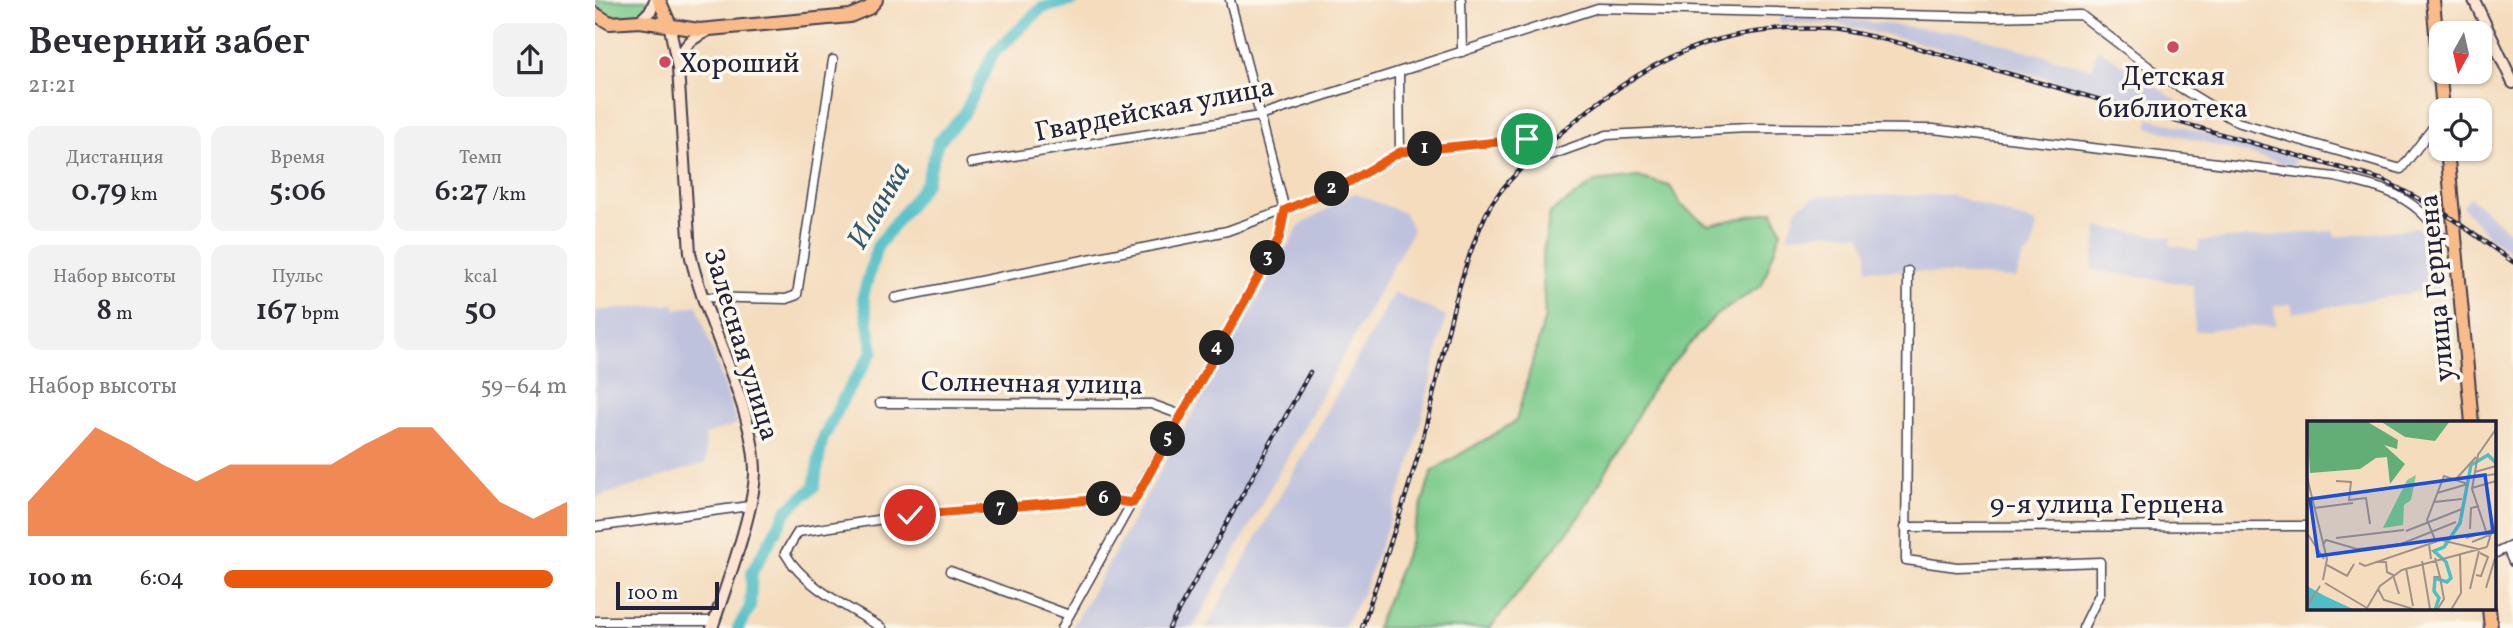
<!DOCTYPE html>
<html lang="ru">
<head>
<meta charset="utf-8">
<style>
  :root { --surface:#fff; --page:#f2f2f3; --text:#2b2b33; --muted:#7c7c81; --accent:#ea580c }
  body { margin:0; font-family:Vollkorn,serif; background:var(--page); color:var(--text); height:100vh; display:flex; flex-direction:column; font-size:26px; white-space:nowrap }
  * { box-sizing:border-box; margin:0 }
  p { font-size:23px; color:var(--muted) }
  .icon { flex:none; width:38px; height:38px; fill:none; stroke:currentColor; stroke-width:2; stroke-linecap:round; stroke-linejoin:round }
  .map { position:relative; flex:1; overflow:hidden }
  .details { display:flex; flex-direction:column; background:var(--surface); width:595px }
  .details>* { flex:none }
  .needle { width:46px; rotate:188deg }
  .buttons { position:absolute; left:1834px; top:21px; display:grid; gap:14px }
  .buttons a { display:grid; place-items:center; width:63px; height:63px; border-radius:14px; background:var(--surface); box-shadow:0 2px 5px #0004; font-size:35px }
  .scale { position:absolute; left:21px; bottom:18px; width:103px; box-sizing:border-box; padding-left:7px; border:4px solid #22223b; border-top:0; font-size:19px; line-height:24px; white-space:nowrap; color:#22223b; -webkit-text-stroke:5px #fbf7ec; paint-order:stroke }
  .pin { position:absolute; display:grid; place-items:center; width:60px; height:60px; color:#fff; margin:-30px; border:4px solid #fff; border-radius:50%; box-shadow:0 2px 7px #0007 }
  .km { position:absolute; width:35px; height:35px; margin:-18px; border-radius:50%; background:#222; color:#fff; font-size:19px; line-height:35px; text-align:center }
  .round { display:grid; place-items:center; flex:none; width:74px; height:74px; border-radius:14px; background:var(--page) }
  .headline { display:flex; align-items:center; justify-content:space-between; height:119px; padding:0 28px }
  h1 { font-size:38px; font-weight:600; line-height:52px }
  .metrics { display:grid; grid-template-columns:repeat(3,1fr); gap:10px; height:119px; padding:7px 28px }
  .metrics div { display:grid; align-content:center; border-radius:14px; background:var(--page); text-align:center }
  .metrics b { font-size:30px; font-weight:600 }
  .metrics small { font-size:19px; font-weight:400 }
  .metrics p { font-size:19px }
  .chart { height:196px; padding:14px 28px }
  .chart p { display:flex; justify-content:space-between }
  .chart svg { width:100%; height:126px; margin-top:7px; fill:var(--accent); opacity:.7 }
  ul { padding:0 28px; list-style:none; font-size:23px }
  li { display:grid; grid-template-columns:112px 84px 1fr; align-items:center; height:52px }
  li i { height:18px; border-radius:9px; background:var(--accent) }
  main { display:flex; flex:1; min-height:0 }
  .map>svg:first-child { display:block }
  .industrial { fill:#bfc2dd }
  .green { fill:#7aca8a; stroke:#4e7662; stroke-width:2 }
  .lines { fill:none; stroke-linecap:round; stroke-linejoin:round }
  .river { stroke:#4fbec5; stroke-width:12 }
  .street-casing { stroke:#423e4e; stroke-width:11 }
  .secondary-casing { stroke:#423e4e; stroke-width:14 }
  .primary-casing { stroke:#423e4e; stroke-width:16 }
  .street { stroke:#fff; stroke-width:8 }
  .secondary { stroke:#fde4d1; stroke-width:10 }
  .primary { stroke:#fabb8b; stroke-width:12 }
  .rail-casing { stroke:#22223b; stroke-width:4.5 }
  .rail { stroke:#fbf7ec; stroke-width:2; stroke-dasharray:5; stroke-linecap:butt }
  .route-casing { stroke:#fff; stroke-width:14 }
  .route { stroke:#ea580c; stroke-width:9 }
  .poi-dot { fill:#d1495b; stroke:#fbf7ec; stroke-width:2.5 }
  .labels { text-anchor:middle; stroke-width:7; stroke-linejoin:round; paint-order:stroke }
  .poi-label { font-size:28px; fill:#22223b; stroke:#fbf7ec; text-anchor:start }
  .street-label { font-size:28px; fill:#22223b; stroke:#fbf7ec }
  .water-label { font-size:30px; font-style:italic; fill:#32596b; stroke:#fbf7ec }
  .inset-river { fill:none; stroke:#4fbec5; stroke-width:3.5 }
  .inset-road { fill:none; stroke:#a09289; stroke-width:2 }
  .view { fill:#1d4ed8; fill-opacity:0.15; stroke:#1d4ed8; stroke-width:3.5 }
  .inset-edge { fill:none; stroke:#22223b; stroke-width:3.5 }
</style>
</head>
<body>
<main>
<section class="details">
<div class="headline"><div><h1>Вечерний забег</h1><p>21:21</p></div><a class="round"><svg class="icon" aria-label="share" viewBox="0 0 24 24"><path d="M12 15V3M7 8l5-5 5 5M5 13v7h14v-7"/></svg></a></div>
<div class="metrics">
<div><p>Дистанция</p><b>0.79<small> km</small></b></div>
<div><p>Время</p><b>5:06</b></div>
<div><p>Темп</p><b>6:27<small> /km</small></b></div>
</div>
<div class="metrics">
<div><p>Набор высоты</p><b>8<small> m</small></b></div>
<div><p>Пульс</p><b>167<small> bpm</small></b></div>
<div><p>kcal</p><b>50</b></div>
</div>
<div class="chart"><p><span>Набор высоты</span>59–64 m</p>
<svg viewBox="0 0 160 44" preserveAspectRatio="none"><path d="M0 44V32L10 19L20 6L30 12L40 19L50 25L60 19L70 19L80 19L90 19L100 12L110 6L120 6L130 19L140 32L150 38L160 32V44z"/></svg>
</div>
<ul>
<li><b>100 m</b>6:04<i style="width:96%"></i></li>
</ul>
</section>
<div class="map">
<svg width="1918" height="628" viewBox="0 0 1918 628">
  <rect width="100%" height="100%" fill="#fbf7ec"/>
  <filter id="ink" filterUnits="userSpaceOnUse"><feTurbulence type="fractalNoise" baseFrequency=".0143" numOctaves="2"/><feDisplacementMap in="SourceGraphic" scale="14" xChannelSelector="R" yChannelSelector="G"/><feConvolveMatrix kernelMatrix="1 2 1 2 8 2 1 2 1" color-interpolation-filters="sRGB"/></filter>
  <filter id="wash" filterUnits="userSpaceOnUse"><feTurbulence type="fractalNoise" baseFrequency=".00686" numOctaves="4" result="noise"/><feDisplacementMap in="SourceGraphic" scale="28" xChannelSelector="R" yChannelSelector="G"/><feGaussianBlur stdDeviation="1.57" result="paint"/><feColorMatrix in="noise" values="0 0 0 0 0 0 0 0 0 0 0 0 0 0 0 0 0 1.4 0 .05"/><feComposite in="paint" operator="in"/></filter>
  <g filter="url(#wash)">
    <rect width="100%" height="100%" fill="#f4dcbd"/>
    <g class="industrial">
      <polygon points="1185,16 1241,18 1374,34 1497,69 1502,48 1596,110 1593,117 1311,39 1241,24 1184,23"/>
      <polygon points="1555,118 1700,158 1699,166 1552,127"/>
      <polygon points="759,193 809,213 818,230 598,628 477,628 704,226"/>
      <polygon points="1225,195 1356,195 1442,224 1437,250 1428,257 1421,278 1272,269 1272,251 1265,235 1239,232 1192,237 1203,206"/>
      <polygon points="1875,197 1918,235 1918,254 1895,238 1867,206"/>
      <polygon points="1503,227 1576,237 1575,245 1603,250 1604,241 1738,231 1741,237 1831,227 1836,278 1844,277 1846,288 1698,313 1696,304 1679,306 1681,325 1600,331 1598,285 1497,270"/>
      <polygon points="799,292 851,316 816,462 767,595 748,628 611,628"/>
      <polygon points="80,304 81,310 102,305 142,424 110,435 111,463 0,498 0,311"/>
    </g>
    <g class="green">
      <path d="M1,0h55l-9,15c-19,2 -38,8 -46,-15z"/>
      <polygon points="1043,177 1075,186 1086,205 1113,225 1178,211 1186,231 1167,285 1119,317 1061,382 987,514 895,628 781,628 813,549 837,471 921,421 950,317 947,260 955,213 1000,182"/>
    </g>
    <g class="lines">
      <polyline class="river" points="143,628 155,607 157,572 193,509 219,487 227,441 250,395 278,351 268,296 282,247 331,183 343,142 369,114 398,54 447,8 479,0"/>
    </g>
  </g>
  <g filter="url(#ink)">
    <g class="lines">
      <defs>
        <g id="street">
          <polyline points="866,0 867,52"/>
          <polyline points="804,73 805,152"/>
          <path d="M956,155l56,-20 141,-7 185,1 402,48c33,8 61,12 86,35 17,15 11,21 35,34"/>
          <polyline points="376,163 665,116 1003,8 1394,17 1486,15 1563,74 1642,122 1806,169 1846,117"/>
          <polyline points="1313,271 1311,560 1362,567 1505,562 1505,593 1488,628"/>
          <polyline points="107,297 191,299 202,295 238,60"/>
          <polyline points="300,298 632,231 690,210 756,181 805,152 932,139"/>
          <polyline points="285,403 556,404 586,415"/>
          <polyline points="0,527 154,506"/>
          <polyline points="1310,527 1713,526"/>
          <polyline points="1912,548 1918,562"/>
          <polyline points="1899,554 1918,545"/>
          <polyline points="355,571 474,615"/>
          <polyline points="0,621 119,621"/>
          <path d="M287,628c-32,-20 -78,-41 -97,-75l13,-21 112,-17 194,-16 29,4"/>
          <polyline points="467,628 684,239 690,210 635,0"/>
        </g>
        <g id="secondary">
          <polyline points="1879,0 1918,83"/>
          <polyline points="45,21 56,10 60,0"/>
          <path d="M74,23l9,45 12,185c14,67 65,155 65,220 -1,39 -30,116 -43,155"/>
          <path d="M84,62c4,-18 14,-24 30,-32"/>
        </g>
        <g id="primary">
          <polyline points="64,0 74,23"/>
          <polyline points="1838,0 1848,110"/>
          <polyline points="0,14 15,23 45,21 104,30 255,16 274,8 281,0"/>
          <polyline points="1852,149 1877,423"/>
          <polyline points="1894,609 1896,628"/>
        </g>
      </defs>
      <use href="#street" class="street-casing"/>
      <use href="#secondary" class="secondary-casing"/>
      <use href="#primary" class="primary-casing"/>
      <use href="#street" class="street"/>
      <use href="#secondary" class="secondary"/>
      <use href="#primary" class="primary"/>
      <defs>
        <g id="rail">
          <polyline points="574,628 715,372"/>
          <path d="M767,628c20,-62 43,-124 60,-187 20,-76 31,-157 65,-229 13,-27 53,-62 76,-81 84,-71 150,-107 263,-102 26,1 53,10 78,15l479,136 57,30 73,52"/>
        </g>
      </defs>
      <use href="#rail" class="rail-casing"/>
      <use href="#rail" class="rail"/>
    </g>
  </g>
  <g class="lines" filter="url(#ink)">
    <defs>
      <polyline id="route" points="315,515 509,499 538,503 684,239 690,210 756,181 805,152 932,139"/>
    </defs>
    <use href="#route" class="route-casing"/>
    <use href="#route" class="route"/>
  </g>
  <g class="poi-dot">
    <circle cx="1578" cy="47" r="7"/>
    <circle cx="70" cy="62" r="7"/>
  </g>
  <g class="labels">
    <g class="poi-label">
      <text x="84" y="72">Хороший</text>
      <text x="1578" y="85" text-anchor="middle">Детская<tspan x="1578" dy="32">библиотека</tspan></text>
    </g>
    <g class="street-label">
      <text transform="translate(559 108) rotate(-11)" y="10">Гвардейская улица</text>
      <text transform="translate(1840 288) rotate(-95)" y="10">улица Герцена</text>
      <text transform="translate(148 344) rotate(73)" y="10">Залесная улица</text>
      <text transform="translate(437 382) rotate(1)" y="10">Солнечная улица</text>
      <text x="1512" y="513">9-я улица Герцена</text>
    </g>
    <g class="water-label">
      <text transform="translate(283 205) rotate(-60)" y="10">Иланка</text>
    </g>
  </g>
  <g transform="translate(1712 421)">
    <rect width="189" height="189" fill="#f4dcbd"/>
    <path d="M109,54l-5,25 -7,5 -1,20 -20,3 24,-48z" fill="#7aca8a"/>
    <path d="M0,0h59l32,19 -1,9 -13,-4 21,19 -15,20 -3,-27 -11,1 -16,11 -50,4zM73,0h70l-15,20 -30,-4z" fill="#63ae76"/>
    <path d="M0,165l18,10 30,14h-48z" fill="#4fbec5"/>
    <path class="inset-river" d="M128,189l4,-12 -5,-7 1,-13 12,4 4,-4 -5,-16 -12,-11 10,-4 16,-24 11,-58 17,-10 8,8"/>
    <path class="inset-road" d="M168,51l21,-6M0,56l20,82 -4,21M167,56l22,-3M150,57l19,-21M29,60l15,1 -2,18 17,-2 4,26M165,67l24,-7M130,72l31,-9M127,81l28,-3M7,87l39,-5M163,108l1,-21 8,-2M99,110l56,-22M179,110l-14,-42 6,-34 18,-26M0,112l17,26M29,117l68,-8M159,117l26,-8 -5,17M129,121l-9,-22 17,-44 24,8M165,121l20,-8M16,124l3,-5 31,9 44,-5 55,-22M124,138l-2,-15 12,-4 37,9M115,140l8,48M69,141h10l1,10 6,3 6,19M52,142l6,3 64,-22M20,144l20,11 7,-12M99,147l7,38M169,154l5,1 7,-19 -8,-4M127,156h6l-5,-19M18,162l42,25 13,-22 22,-16 85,-23M179,167l9,-30M71,168l6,11 32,10M163,168l9,-38M0,185l13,-20M130,189l7,-11 -4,-22M144,189l10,-17 -1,-38"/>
    <path class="view" d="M178,54l8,57 -175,24 -8,-57z"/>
    <rect width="189" height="189" class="inset-edge"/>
  </g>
</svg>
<div class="buttons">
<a><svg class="needle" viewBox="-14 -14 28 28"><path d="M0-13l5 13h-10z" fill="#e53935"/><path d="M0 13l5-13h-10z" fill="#7c7c81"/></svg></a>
<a><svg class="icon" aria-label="locate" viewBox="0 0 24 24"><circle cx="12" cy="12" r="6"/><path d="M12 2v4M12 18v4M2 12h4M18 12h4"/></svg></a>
</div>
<div class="scale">100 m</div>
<div class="pin" style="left:932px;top:139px;background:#1e9e55"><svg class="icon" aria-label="arrive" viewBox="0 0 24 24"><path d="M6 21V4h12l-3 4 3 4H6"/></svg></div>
<div class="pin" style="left:315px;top:515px;background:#d93025"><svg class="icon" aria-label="check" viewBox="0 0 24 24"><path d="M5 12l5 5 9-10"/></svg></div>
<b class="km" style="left:830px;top:149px">1</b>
<b class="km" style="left:737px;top:189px">2</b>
<b class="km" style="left:673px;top:258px">3</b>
<b class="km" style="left:622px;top:348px">4</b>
<b class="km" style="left:573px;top:439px">5</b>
<b class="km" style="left:509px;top:499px">6</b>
<b class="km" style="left:406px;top:508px">7</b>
</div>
</main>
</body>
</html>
